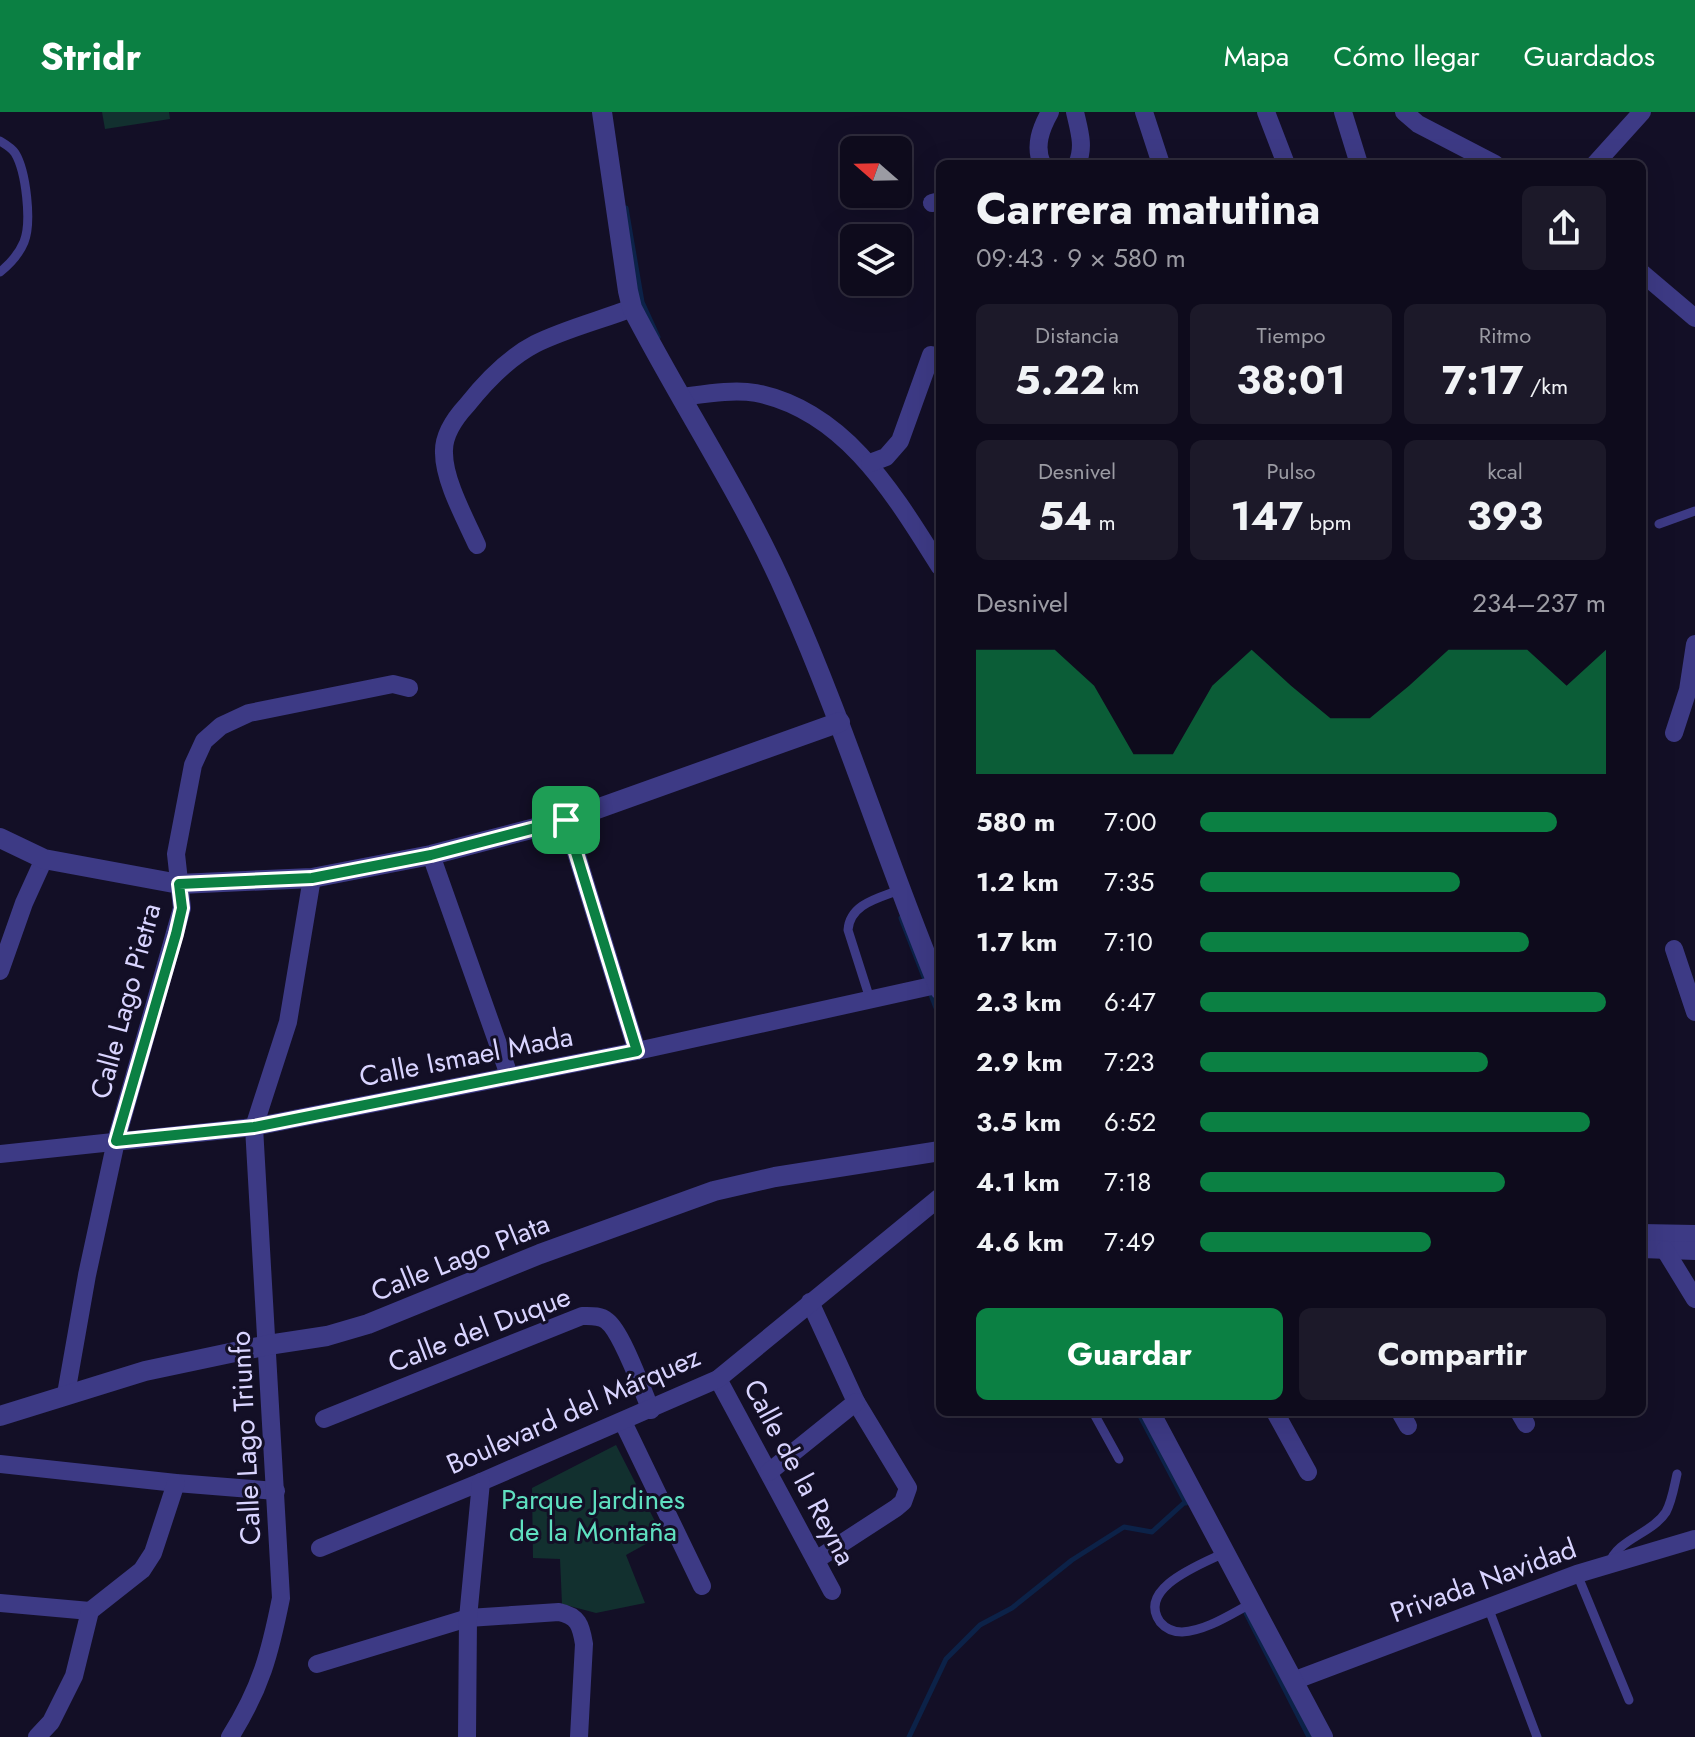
<!DOCTYPE html>
<html lang="es">
<head>
<meta charset="utf-8">
<style>
  :root { --surface:#0e0b1c; --page:#1c1929; --text:#f1f3f6; --muted:#9b9ba3; --line:#2e2b3b; --accent:#0b8043 }
  body { margin:0; font-family:Jost,sans-serif; background:var(--page); color:var(--text); height:100vh; display:flex; flex-direction:column; font-size:30px; white-space:nowrap }
  * { box-sizing:border-box; margin:0 }
  p { font-size:26px; color:var(--muted) }
  .icon { flex:none; width:44px; height:44px; fill:none; stroke:currentColor; stroke-width:2; stroke-linecap:round; stroke-linejoin:round }
  .map { position:relative; flex:1; overflow:hidden }
  .sheet { position:absolute; left:936px; top:48px; width:710px; height:1256px; display:flex; flex-direction:column; background:var(--surface); border-radius:12px; box-shadow:0 8px 32px #0002,0 0 0 2px var(--line) }
  .sheet>* { flex:none }
  .needle { width:52px; rotate:290deg }
  .buttons { position:absolute; left:840px; top:24px; display:grid; gap:16px }
  .buttons a { display:grid; place-items:center; width:72px; height:72px; border-radius:12px; background:var(--surface); box-shadow:0 8px 32px #0002,0 0 0 2px var(--line); font-size:40px }
  .pin { position:absolute; display:grid; place-items:center; width:68px; height:68px; color:#fff; margin:-34px; border-radius:16px; box-shadow:0 4px 12px #0006 }
  .round { display:grid; place-items:center; flex:none; width:84px; height:84px; border-radius:12px; background:var(--page) }
  .head { display:flex; align-items:center; justify-content:space-between; height:136px; padding:0 40px }
  h1 { font-size:44px; font-weight:700; line-height:60px }
  .figures { display:grid; grid-template-columns:repeat(3,1fr); gap:12px; height:136px; padding:8px 40px }
  .figures div { display:grid; align-content:center; border-radius:12px; background:var(--page); text-align:center }
  .figures b { font-size:40px; font-weight:700 }
  .figures small { font-size:22px; font-weight:400 }
  .figures p { font-size:22px }
  .chart { height:224px; padding:16px 40px }
  .chart p { display:flex; justify-content:space-between }
  .chart svg { width:100%; height:144px; margin-top:8px; fill:var(--accent); opacity:.7 }
  .button { display:flex; gap:16px; margin-top:auto; padding:16px 40px }
  .button a { flex:1; height:92px; border-radius:12px; background:var(--accent); color:#fff; font-size:32px; font-weight:700; line-height:92px; text-align:center }
  .button a+a { background:var(--page); color:var(--text) }
  ul { padding:0 40px; list-style:none; font-size:26px }
  li { display:grid; grid-template-columns:128px 96px 1fr; align-items:center; height:60px }
  li i { height:20px; border-radius:10px; background:var(--accent) }
  header { display:flex; align-items:center; gap:48px; box-sizing:border-box; height:112px; padding:0 40px; background:var(--accent); color:#fff }
  header strong { font-size:38px }
  nav { display:flex; gap:44px; margin-inline-start:auto; font-size:28px }
  .map>svg:first-child { display:block }
  .green { fill:#12302f }
  .lines { fill:none; stroke-linecap:round; stroke-linejoin:round }
  .stream { stroke:#0c2248; stroke-width:5 }
  .service { stroke:#3d3a85; stroke-width:9 }
  .minor { stroke:#3d3a85; stroke-width:18 }
  .tertiary { stroke:#3d3a85; stroke-width:20 }
  .route-casing { stroke:#fff; stroke-width:16 }
  .route { stroke:#0b8043; stroke-width:10 }
  .labels { text-anchor:middle; stroke-width:6; stroke-linejoin:round; paint-order:stroke }
  .street-label { font-size:28px; fill:#d9d4ff; stroke:#130f26 }
  .park-label { font-size:28px; fill:#5fe0c0; stroke:#130f26 }
</style>
</head>
<body>
<header>
<strong>Stridr</strong>
<nav><a>Mapa</a><a>Cómo llegar</a><a>Guardados</a></nav>
</header>
<div class="map">
<svg width="1695" height="1625" viewBox="0 0 1695 1625">
  <rect width="100%" height="100%" fill="#130f26"/>
  <g class="green">
    <polygon points="102,0 169,0 170,7 105,17"/>
    <polygon points="616,1333 662,1423 626,1443 645,1491 596,1501 562,1492 560,1447 533,1446 532,1376"/>
  </g>
  <g class="lines">
    <g class="stream">
      <polyline points="626,96 642,190 658,225"/>
      <polyline points="901,806 940,906"/>
      <polyline points="1138,1300 1186,1391"/>
      <polyline points="1246,1501 1309,1625"/>
      <polyline points="909,1625 946,1547 980,1513 1012,1496 1072,1448 1124,1415 1152,1420 1185,1390"/>
    </g>
    <g class="service">
      <path d="M0,29c5,3 12,7 15,12 11,18 17,69 9,89 -5,12 -14,22 -24,30"/>
      <polyline points="1659,412 1695,399"/>
      <path d="M870,887l-22,-69c2,-27 32,-32 54,-41"/>
      <polyline points="1093,1300 1119,1347"/>
      <path d="M1224,1441c-22,11 -88,35 -64,69 6,7 13,10 22,10 24,-1 49,-18 70,-29"/>
      <path d="M1609,1452c8,-25 43,-30 57,-52 6,-11 8,-25 11,-38"/>
      <polyline points="1577,1462 1629,1588"/>
      <polyline points="1488,1495 1537,1625"/>
    </g>
    <g class="minor">
      <path d="M1075,0c4,18 10,35 2,52"/>
      <polyline points="1144,0 1161,52"/>
      <polyline points="1266,0 1286,52"/>
      <polyline points="1343,0 1359,52"/>
      <polyline points="1404,0 1418,12 1495,52"/>
      <path d="M1042,52c-8,-18 -1,-36 8,-52"/>
      <polyline points="1595,52 1642,0"/>
      <polyline points="932,91 940,89"/>
      <polyline points="1642,161 1695,206"/>
      <path d="M682,285c23,-3 51,-8 74,-4 90,18 139,103 184,174"/>
      <polyline points="870,351 886,345 900,329 931,243"/>
      <path d="M477,433c-11,-25 -33,-64 -33,-92 -1,-18 11,-35 23,-48 19,-24 41,-47 68,-61 30,-15 66,-24 97,-36"/>
      <polyline points="1674,621 1688,578 1695,532"/>
      <polyline points="566,708 637,939"/>
      <polyline points="431,743 509,963"/>
      <polyline points="1674,837 1695,900"/>
      <polyline points="0,859 24,791 44,747"/>
      <polyline points="0,1042 254,1015 637,939 927,875 938,873 940,862"/>
      <polyline points="1642,1121 1695,1122"/>
      <polyline points="1642,1137 1695,1139"/>
      <polyline points="1665,1138 1695,1187"/>
      <polyline points="810,1190 856,1290 908,1376 903,1390 896,1396 816,1448"/>
      <polyline points="718,1267 832,1479"/>
      <polyline points="66,1282 87,1163 116,1029 182,796 176,742 193,653 204,629 221,614 249,601 393,572 409,576"/>
      <polyline points="1275,1300 1308,1360"/>
      <polyline points="1400,1300 1408,1314"/>
      <polyline points="1519,1300 1526,1312"/>
      <path d="M324,1307l258,-103c8,0 18,-1 25,5 15,11 35,69 44,89"/>
      <polyline points="623,1310 702,1474"/>
      <polyline points="0,1352 176,1371 276,1379"/>
      <polyline points="769,1360 856,1290"/>
      <polyline points="320,1436 481,1370 718,1267 940,1085"/>
      <polyline points="0,1491 90,1499"/>
      <path d="M317,1552l151,-46 91,-6c19,4 22,13 25,32l-5,93"/>
      <polyline points="1293,1569 1577,1462 1695,1427"/>
      <polyline points="37,1625 51,1610 74,1564 90,1499 142,1458 153,1441 176,1371"/>
      <path d="M230,1625c31,-49 40,-84 51,-139l-27,-471 34,-105 24,-144"/>
      <polyline points="467,1625 468,1506 481,1370"/>
    </g>
    <g class="tertiary">
      <path d="M602,0l26,179 4,17c50,97 112,189 156,290 57,128 98,262 152,392"/>
      <polyline points="0,726 44,747 179,772 312,766 431,743 566,708 840,610"/>
      <polyline points="1150,1300 1323,1625"/>
      <polyline points="0,1304 145,1259 268,1233 327,1224 368,1212 540,1142 714,1079 775,1065 940,1039"/>
    </g>
  </g>
  <g class="lines">
    <defs>
      <polygon id="route" points="566,708 637,939 254,1015 116,1029 176,822 182,796 179,772 312,766 431,743"/>
    </defs>
    <use href="#route" class="route-casing"/>
    <use href="#route" class="route"/>
  </g>
  <g class="labels">
    <g class="street-label">
      <text transform="translate(125 889) rotate(-75)" y="10">Calle Lago Pietra</text>
      <text transform="translate(466 944) rotate(-11)" y="10">Calle Ismael Mada</text>
      <text transform="translate(460 1145) rotate(-22)" y="10">Calle Lago Plata</text>
      <text transform="translate(479 1217) rotate(-21)" y="10">Calle del Duque</text>
      <text transform="translate(573 1298) rotate(-24)" y="10">Boulevard del Márquez</text>
      <text transform="translate(245 1326) rotate(-93)" y="10">Calle Lago Triunfo</text>
      <text transform="translate(800 1360) rotate(62)" y="10">Calle de la Reyna</text>
      <text transform="translate(1483 1468) rotate(-20)" y="10">Privada Navidad</text>
    </g>
    <g class="park-label">
      <text x="593" y="1397">Parque Jardines<tspan x="593" dy="32">de la Montaña</tspan></text>
    </g>
  </g>
</svg>
<div class="buttons">
<a><svg class="needle" viewBox="-14 -14 28 28"><path d="M0-13l5 13h-10z" fill="#e53935"/><path d="M0 13l5-13h-10z" fill="#9b9ba3"/></svg></a>
<a><svg class="icon" aria-label="layers" viewBox="0 0 24 24"><path d="M12 4l9 5-9 5-9-5zM3 14l9 5 9-5"/></svg></a>
</div>
<div class="pin" style="left:566px;top:708px;background:#1e9e55"><svg class="icon" aria-label="arrive" viewBox="0 0 24 24"><path d="M6 21V4h12l-3 4 3 4H6"/></svg></div>
<section class="sheet">
<div class="head"><div><h1>Carrera matutina</h1><p>09:43 · 9 × 580 m</p></div><a class="round"><svg class="icon" aria-label="share" viewBox="0 0 24 24"><path d="M12 15V3M7 8l5-5 5 5M5 13v7h14v-7"/></svg></a></div>
<div class="figures">
<div><p>Distancia</p><b>5.22<small> km</small></b></div>
<div><p>Tiempo</p><b>38:01</b></div>
<div><p>Ritmo</p><b>7:17<small> /km</small></b></div>
</div>
<div class="figures">
<div><p>Desnivel</p><b>54<small> m</small></b></div>
<div><p>Pulso</p><b>147<small> bpm</small></b></div>
<div><p>kcal</p><b>393</b></div>
</div>
<div class="chart"><p><span>Desnivel</span>234–237 m</p>
<svg viewBox="0 0 160 44" preserveAspectRatio="none"><path d="M0 44V6L10 6L20 6L30 17L40 38L50 38L60 17L70 6L80 17L90 27L100 27L110 17L120 6L130 6L140 6L150 17L160 6V44z"/></svg>
</div>
<ul>
<li><b>580 m</b>7:00<i style="width:88%"></i></li>
<li><b>1.2 km</b>7:35<i style="width:64%"></i></li>
<li><b>1.7 km</b>7:10<i style="width:81%"></i></li>
<li><b>2.3 km</b>6:47<i style="width:100%"></i></li>
<li><b>2.9 km</b>7:23<i style="width:71%"></i></li>
<li><b>3.5 km</b>6:52<i style="width:96%"></i></li>
<li><b>4.1 km</b>7:18<i style="width:75%"></i></li>
<li><b>4.6 km</b>7:49<i style="width:57%"></i></li>
</ul>
<div class="button"><a>Guardar</a><a>Compartir</a></div>
</section>
</div>
</body>
</html>
